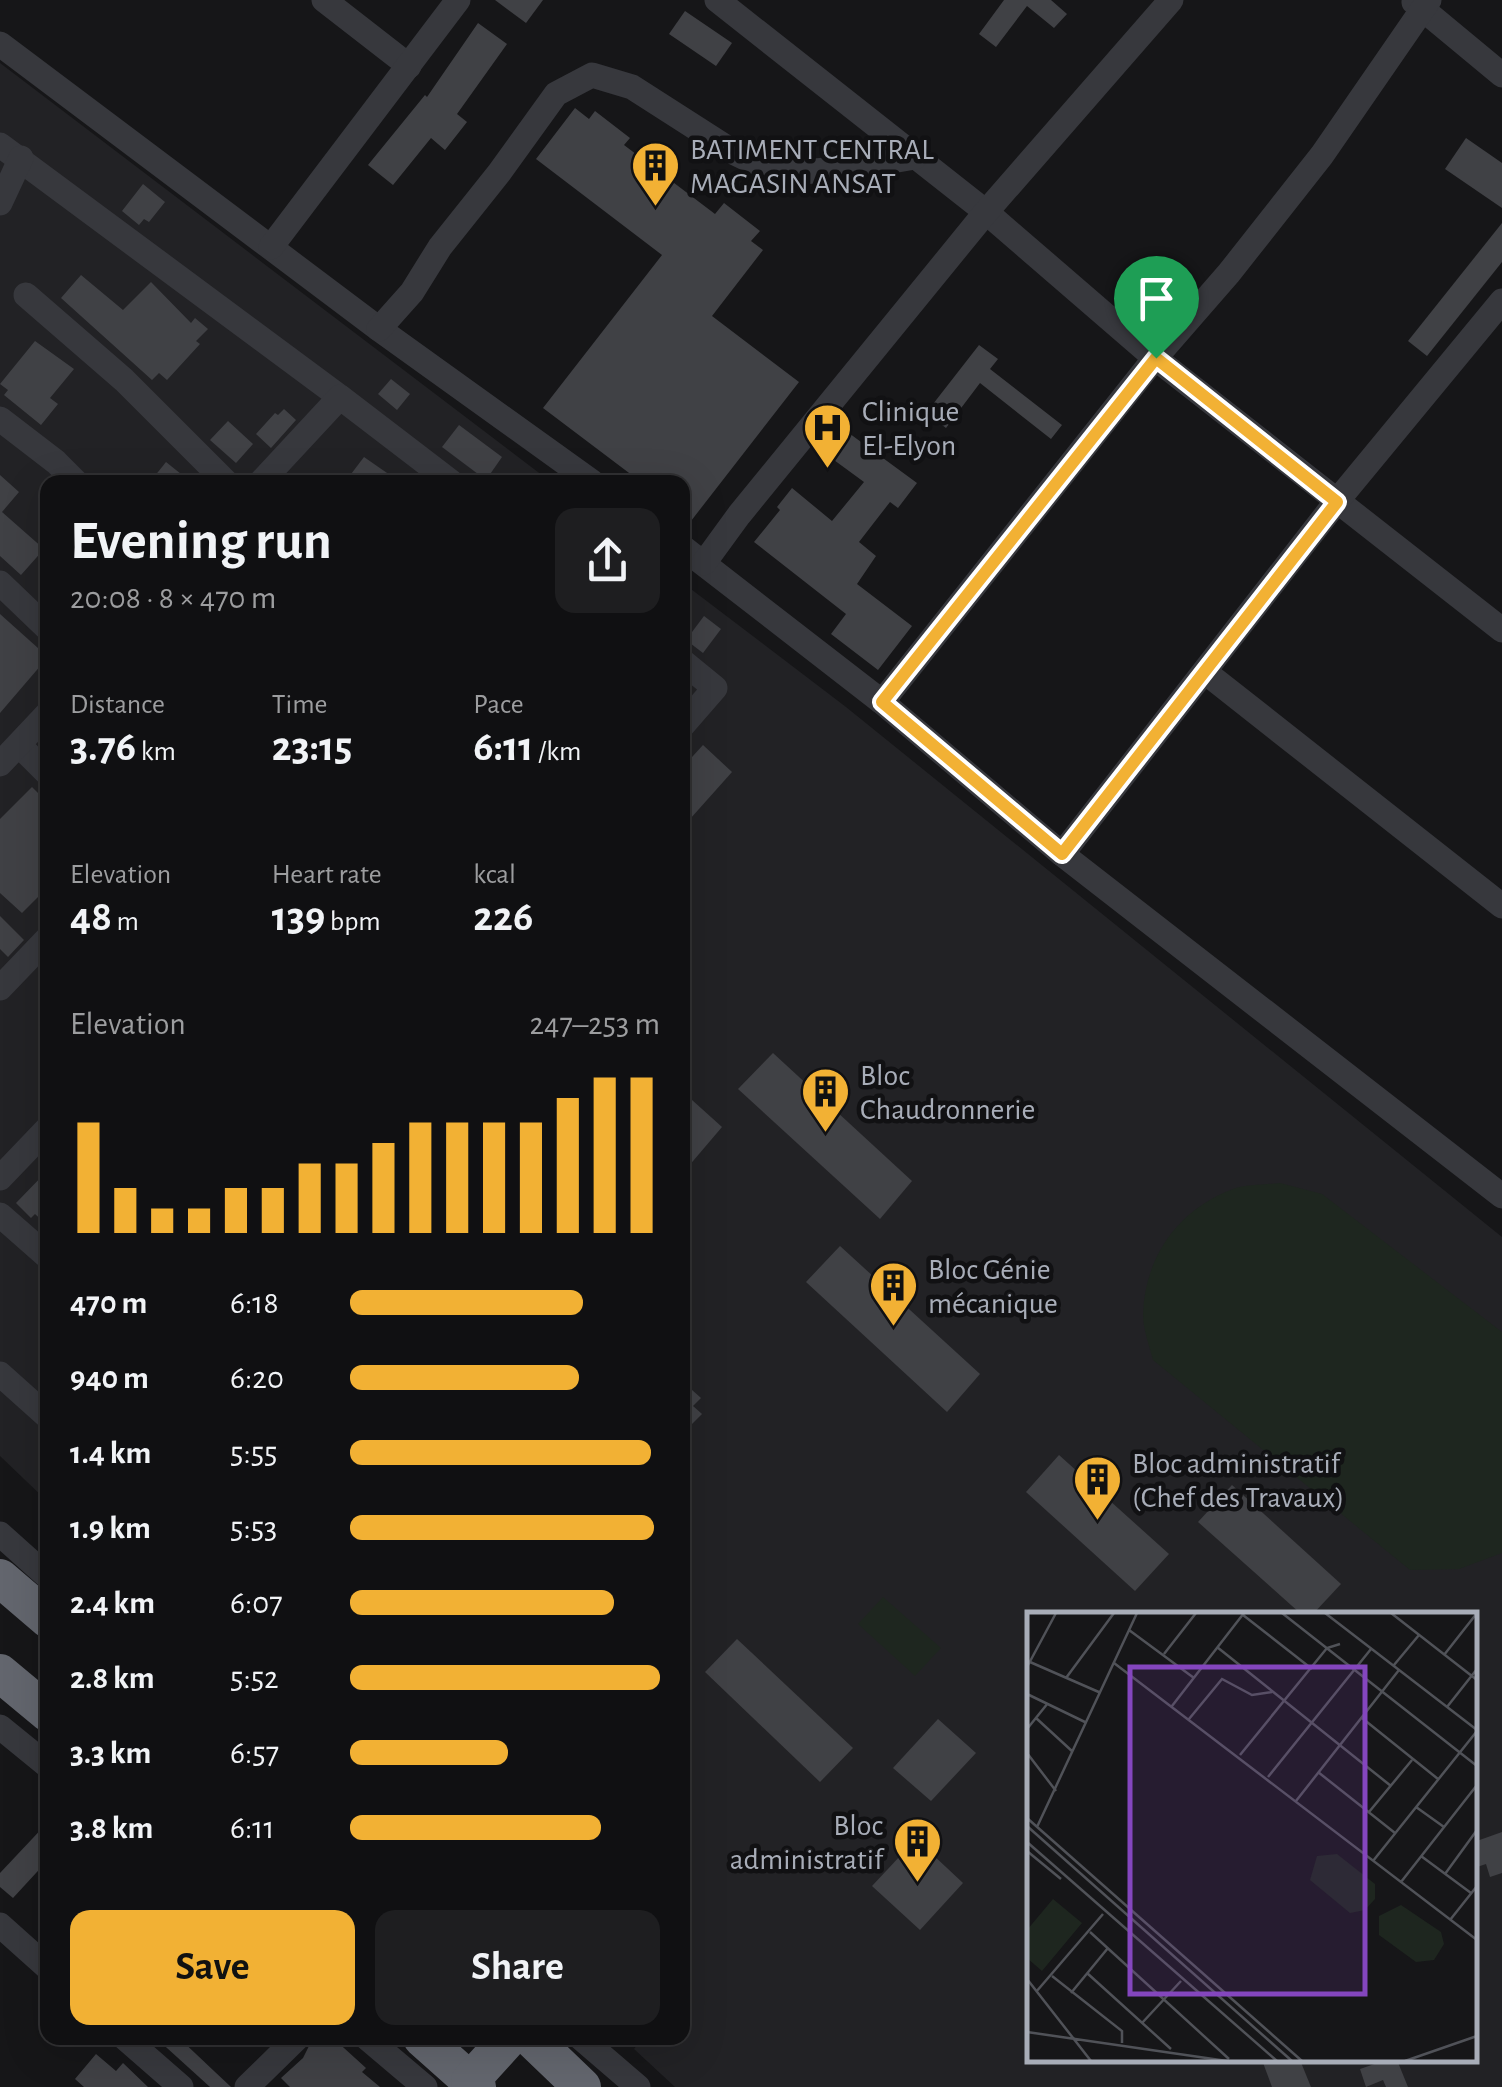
<!DOCTYPE html>
<html lang="en">
<head>
<meta charset="utf-8">
<style>
  :root { --surface:#101012; --page:#1e1e20; --text:#f1f3f6; --muted:#9c9d9f; --line:#303032; --accent:#f2b134 }
  body { margin:0; font-family:"Alegreya Sans",sans-serif; background:var(--page); color:var(--text); height:100vh; display:flex; flex-direction:column; font-size:38px; white-space:nowrap }
  * { box-sizing:border-box; margin:0 }
  p { font-size:32px; color:var(--muted) }
  .icon { flex:none; width:55px; height:55px; fill:none; stroke:currentColor; stroke-width:2; stroke-linecap:round; stroke-linejoin:round }
  .map { position:relative; flex:1; overflow:hidden }
  .drawer { position:absolute; left:40px; top:475px; width:650px; height:1570px; display:flex; flex-direction:column; background:var(--surface); border-radius:20px; box-shadow:0 10px 40px #0002,0 0 0 2px var(--line) }
  .drawer>* { flex:none }
  .pin { position:absolute; display:grid; place-items:center; width:85px; height:85px; color:#fff; margin:-102px -42px; border-radius:50% 50% 50% 0; rotate:-45deg; box-shadow:0 0 10px #0007 }
  .pin .icon { rotate:45deg }
  .round { display:grid; place-items:center; flex:none; width:105px; height:105px; border-radius:20px; background:var(--page) }
  .head { display:flex; align-items:center; justify-content:space-between; height:170px; padding:0 30px }
  h1 { font-size:55px; font-weight:700; line-height:75px }
  .metrics { display:grid; grid-template-columns:repeat(3,1fr); gap:15px; height:170px; padding:10px 30px }
  .metrics div { display:grid; align-content:center }
  .metrics b { font-size:42px; font-weight:700 }
  .metrics small { font-size:28px; font-weight:400 }
  .metrics p { font-size:28px }
  .chart { height:280px; padding:20px 30px }
  .chart p { display:flex; justify-content:space-between }
  .chart svg { width:100%; height:180px; margin-top:10px; stroke:var(--accent); stroke-width:6 }
  .primary-button { display:flex; gap:20px; margin-top:auto; padding:20px 30px }
  .primary-button a { flex:1; height:115px; border-radius:20px; background:var(--accent); color:#111; font-size:40px; font-weight:700; line-height:115px; text-align:center }
  .primary-button a+a { background:var(--page); color:var(--text) }
  ul { padding:0 30px; list-style:none; font-size:32px }
  li { display:grid; grid-template-columns:160px 120px 1fr; align-items:center; height:75px }
  li i { height:25px; border-radius:12px; background:var(--accent) }
  .map>svg:first-child { display:block }
  .built { fill:#222225; fill-rule:evenodd }
  .green { fill:#1e261f }
  .building { fill:#404145 }
  .lines { fill:none; stroke-linecap:round; stroke-linejoin:round }
  .minor { stroke:#37383d; stroke-width:25 }
  .highway { stroke:#63666e; stroke-width:38 }
  .route-casing { stroke:#fff; stroke-width:20 }
  .route { stroke:#f2b134; stroke-width:12 }
  .labels { text-anchor:middle; stroke-width:9; stroke-linejoin:round; paint-order:stroke }
  .poi-label { font-size:30px; fill:#a8adb8; stroke:#111113; text-anchor:start }
  .inset-road { fill:none; stroke:#505258; stroke-width:2.5 }
  .view { fill:#8446be; fill-opacity:0.15; stroke:#8446be; stroke-width:5 }
  .inset-edge { fill:none; stroke:#a8adb8; stroke-width:5 }
</style>
</head>
<body>
<div class="map">
<svg width="1502" height="2087" viewBox="0 0 1502 2087">
  <rect width="100%" height="100%" fill="#161618"/>
  <g class="built">
    <polygon points="0,63 551,482 48,482 47,1501 0,1456"/>
    <path d="M683,583l163,124 656,530v850h-827l-41,-38 9,-11h39zM1030,1614h444v446h-444z"/>
  </g>
  <g class="green">
    <path d="M1280,1183l42,11 180,138v221l-43,16 -49,1 -257,-210c-4,-15 -10,-31 -10,-46 2,-58 36,-105 90,-125 14,-5 32,-4 47,-6z"/>
    <polygon points="883,1597 941,1648 915,1676 858,1624"/>
  </g>
  <g class="building">
    <polygon points="495,0 543,0 526,23"/>
    <polygon points="1004,0 1051,0 1067,14 1054,28 1027,6 996,47 979,34"/>
    <polygon points="685,11 732,43 716,66 669,34"/>
    <polygon points="478,23 507,44 457,114 467,122 445,150 431,138 393,185 368,165 425,95 427,97"/>
    <polygon points="575,108 589,119 595,111 630,138 624,145 715,214 724,203 760,231 751,241 763,250 712,316 799,382 691,521 682,514 682,482 641,482 543,408 662,255 536,159"/>
    <polygon points="1466,138 1502,163 1502,208 1445,169"/>
    <polygon points="143,184 165,202 149,222 144,219 139,225 122,211"/>
    <polygon points="1502,223 1502,262 1427,356 1408,341"/>
    <polygon points="81,275 123,310 151,282 191,323 195,318 208,329 196,341 200,344 167,380 159,373 152,380 61,298"/>
    <polygon points="35,341 74,369 50,398 58,404 41,425 4,395 8,390 0,384"/>
    <polygon points="979,345 998,359 990,369 1062,425 1051,439 980,383 946,428 926,413"/>
    <polygon points="391,379 410,394 397,410 378,394"/>
    <polygon points="284,409 296,420 271,448 256,434 275,413 278,415"/>
    <polygon points="228,421 253,444 236,463 210,440"/>
    <polygon points="459,425 502,457 486,480 442,447"/>
    <polygon points="842,428 917,483 898,508 890,502 859,542 876,556 857,584 912,626 878,670 831,634 846,614 754,542 780,510 777,507 792,488 832,521 864,482 823,452"/>
    <polygon points="364,457 400,482 345,482"/>
    <polygon points="166,462 191,482 150,482"/>
    <polygon points="0,475 19,492 2,512 44,549 21,575 0,556"/>
    <polygon points="0,614 48,657 0,713"/>
    <polygon points="704,616 721,629 703,653 686,640"/>
    <polygon points="703,745 732,772 682,828 682,768"/>
    <polygon points="32,787 48,803 48,824 39,831 48,839 48,887 22,913 0,893 0,819"/>
    <polygon points="0,916 24,940 8,957 0,949"/>
    <polygon points="773,1053 912,1181 880,1219 738,1089"/>
    <polygon points="682,1091 722,1127 682,1174"/>
    <polygon points="48,1170 48,1226 35,1214 31,1218 16,1203"/>
    <polygon points="840,1246 980,1374 947,1412 806,1282"/>
    <polygon points="682,1381 701,1398 693,1406 702,1414 682,1434"/>
    <polygon points="1059,1455 1169,1554 1135,1591 1026,1492"/>
    <polygon points="1232,1485 1341,1584 1313,1614 1301,1614 1198,1522"/>
    <polygon points="737,1639 853,1748 820,1782 705,1672"/>
    <polygon points="938,1719 976,1753 931,1801 893,1768"/>
    <polygon points="48,1822 48,1860 13,1898 0,1887 0,1873"/>
    <polygon points="1502,1832 1502,1873 1490,1877 1486,1864 1474,1868 1474,1842"/>
    <polygon points="916,1839 963,1883 920,1930 872,1886"/>
    <polygon points="156,2038 179,2038 231,2087 210,2087"/>
    <polygon points="313,2038 333,2038 366,2068 362,2072 380,2087 290,2087 281,2078 303,2058"/>
    <polygon points="96,2054 116,2071 123,2063 148,2087 84,2087 75,2079"/>
    <polygon points="1262,2060 1300,2060 1311,2087 1272,2087"/>
    <polygon points="1386,2060 1397,2060 1408,2087 1386,2087 1383,2080 1366,2087 1360,2069"/>
  </g>
  <g class="lines">
    <g class="minor">
      <polyline points="324,0 409,66"/>
      <polyline points="717,0 986,212 1155,358 1502,630"/>
      <polyline points="1414,2 1502,75"/>
      <polyline points="0,44 379,329 592,482"/>
      <polyline points="0,145 340,397"/>
      <polyline points="0,203 21,158"/>
      <polyline points="271,247 458,0"/>
      <polyline points="26,295 124,380 226,482"/>
      <polyline points="379,329 412,292 440,247 499,173 556,94 592,75 632,87 735,153 778,174 851,168 915,157"/>
      <polyline points="0,419 56,462 76,482"/>
      <polyline points="261,482 340,397 451,482"/>
      <polyline points="682,547 882,702 1062,854 1502,1196"/>
      <polyline points="704,563 739,515 986,212 1171,0"/>
      <polyline points="0,583 48,629"/>
      <polyline points="682,661 715,688 682,726"/>
      <polyline points="1205,672 1502,906"/>
      <polyline points="882,702 1155,358 1229,273 1322,155 1429,0"/>
      <polyline points="19,745 48,774"/>
      <polyline points="0,764 48,713"/>
      <polyline points="1062,854 1337,501 1502,301"/>
      <polyline points="0,988 48,938"/>
      <polyline points="0,1178 48,1128"/>
      <polyline points="0,1215 48,1257"/>
      <polyline points="0,1374 48,1417"/>
      <polyline points="0,1534 48,1577"/>
      <polyline points="0,1727 48,1766"/>
      <polyline points="0,1925 48,1968"/>
      <polyline points="125,2038 181,2087"/>
      <polyline points="367,2038 425,2087"/>
      <polyline points="581,2038 638,2087"/>
      <polyline points="247,2087 297,2038"/>
    </g>
    <g class="highway">
      <polyline points="0,1578 48,1619"/>
      <polyline points="0,1673 48,1713"/>
      <polyline points="422,2038 477,2087"/>
      <polyline points="531,2038 582,2087"/>
      <polyline points="470,2081 509,2038"/>
    </g>
  </g>
  <g class="lines">
    <defs>
      <polygon id="route" points="1156,358 1337,502 1062,854 882,702"/>
    </defs>
    <use href="#route" class="route-casing"/>
    <use href="#route" class="route"/>
  </g>
  <defs>
    <symbol id="building-pin" viewBox="-11 -11 22 30"><path d="M0 17L-7.5 6A9.5 9.5 0 1 1 7.5 6Z" fill="#f2b134" stroke="#111113"/><path d="M-4-6H4V6H1V3H-1V6H-4ZM-2.5-4.3h1.7v1.8h-1.7ZM.8-4.3h1.7v1.8H.8ZM-2.5-1h1.7V.8h-1.7ZM.8-1h1.7V.8H.8Z" fill="#111"/></symbol>
    <symbol id="hospital-pin" viewBox="-11 -11 22 30"><path d="M0 17L-7.5 6A9.5 9.5 0 1 1 7.5 6Z" fill="#f2b134" stroke="#111113"/><path d="M-5-5h3v3.5h4V-5h3V5h-3V1.5h-4V5h-3Z" fill="#111"/></symbol>
  </defs>
  <g fill-rule="evenodd">
    <use href="#building-pin" x="628" y="138" width="55" height="75"/>
    <use href="#hospital-pin" x="800" y="400" width="55" height="75"/>
    <use href="#building-pin" x="798" y="1064" width="55" height="75"/>
    <use href="#building-pin" x="866" y="1258" width="55" height="75"/>
    <use href="#building-pin" x="1070" y="1452" width="55" height="75"/>
    <use href="#building-pin" x="890" y="1814" width="55" height="75"/>
  </g>
  <g class="labels">
    <g class="poi-label">
      <text x="690" y="159">BATIMENT CENTRAL<tspan x="690" dy="34">MAGASIN ANSAT</tspan></text>
      <text x="862" y="421">Clinique<tspan x="862" dy="34">El-Elyon</tspan></text>
      <text x="860" y="1085">Bloc<tspan x="860" dy="34">Chaudronnerie</tspan></text>
      <text x="928" y="1279">Bloc Génie<tspan x="928" dy="34">mécanique</tspan></text>
      <text x="1132" y="1473">Bloc administratif<tspan x="1132" dy="34">(Chef des Travaux)</tspan></text>
      <text x="883" y="1835" text-anchor="end">Bloc<tspan x="883" dy="34">administratif</tspan></text>
    </g>
  </g>
  <g transform="translate(1027 1612)">
    <rect width="450" height="450" fill="#161618"/>
    <path d="M310,242l38,30v15l-10,11 -15,3 -40,-33 7,-24zM26,287l29,24 -40,48 -15,-13v-28zM374,293l40,27 3,12 -10,16 -18,2 -37,-27v-19z" fill="#1e261f"/>
    <path class="inset-road" d="M255,1l195,153M298,1l152,117M364,1l86,67M216,3l69,54M102,18l65,48M190,35l174,139M137,42l32,-41M417,43l33,-42M3,50l71,31M87,51l363,277M367,53l25,-30M0,55l29,-54M39,66l48,-65M0,82l60,29M145,94l72,-93M420,95l30,-38M9,106l37,34M335,106l76,61M162,107l33,-40 30,16 20,-3M0,117l21,-26M0,141l29,38M213,143l87,-107 13,-4M291,160l77,61M241,165l103,-128M269,189l103,-131M389,195l28,20M342,200l43,-52M0,206l275,243M0,214l265,235M10,215l100,-214M0,230l250,219M0,239l34,28M394,244l50,37M346,249l104,-130M418,262l32,-44M374,270l76,-97M423,308l27,-34M63,320l139,127M60,361l84,76M25,364l70,55v12M0,367l64,82M9,380l67,-78M44,381l37,-45M115,411l39,-42M0,420l200,29M378,449l72,-25"/>
    <path class="view" d="M103,55h235v327h-235z"/>
    <rect width="450" height="450" class="inset-edge"/>
  </g>
</svg>
<div class="pin" style="left:1156px;top:358px;background:#1e9e55"><svg class="icon" aria-label="arrive" viewBox="0 0 24 24"><path d="M6 21V4h12l-3 4 3 4H6"/></svg></div>
<section class="drawer">
<div class="head"><div><h1>Evening run</h1><p>20:08 · 8 × 470 m</p></div><a class="round"><svg class="icon" aria-label="share" viewBox="0 0 24 24"><path d="M12 15V3M7 8l5-5 5 5M5 13v7h14v-7"/></svg></a></div>
<div class="metrics">
<div><p>Distance</p><b>3.76<small> km</small></b></div>
<div><p>Time</p><b>23:15</b></div>
<div><p>Pace</p><b>6:11<small> /km</small></b></div>
</div>
<div class="metrics">
<div><p>Elevation</p><b>48<small> m</small></b></div>
<div><p>Heart rate</p><b>139<small> bpm</small></b></div>
<div><p>kcal</p><b>226</b></div>
</div>
<div class="chart"><p><span>Elevation</span>247–253 m</p>
<svg viewBox="0 0 160 44" preserveAspectRatio="none"><path d="M5 44V17M15 44V33M25 44V38M35 44V38M45 44V33M55 44V33M65 44V27M75 44V27M85 44V22M95 44V17M105 44V17M115 44V17M125 44V17M135 44V11M145 44V6M155 44V6"/></svg>
</div>
<ul>
<li><b>470 m</b>6:18<i style="width:75%"></i></li>
<li><b>940 m</b>6:20<i style="width:74%"></i></li>
<li><b>1.4 km</b>5:55<i style="width:97%"></i></li>
<li><b>1.9 km</b>5:53<i style="width:98%"></i></li>
<li><b>2.4 km</b>6:07<i style="width:85%"></i></li>
<li><b>2.8 km</b>5:52<i style="width:100%"></i></li>
<li><b>3.3 km</b>6:57<i style="width:51%"></i></li>
<li><b>3.8 km</b>6:11<i style="width:81%"></i></li>
</ul>
<div class="primary-button"><a>Save</a><a>Share</a></div>
</section>
</div>
</body>
</html>
